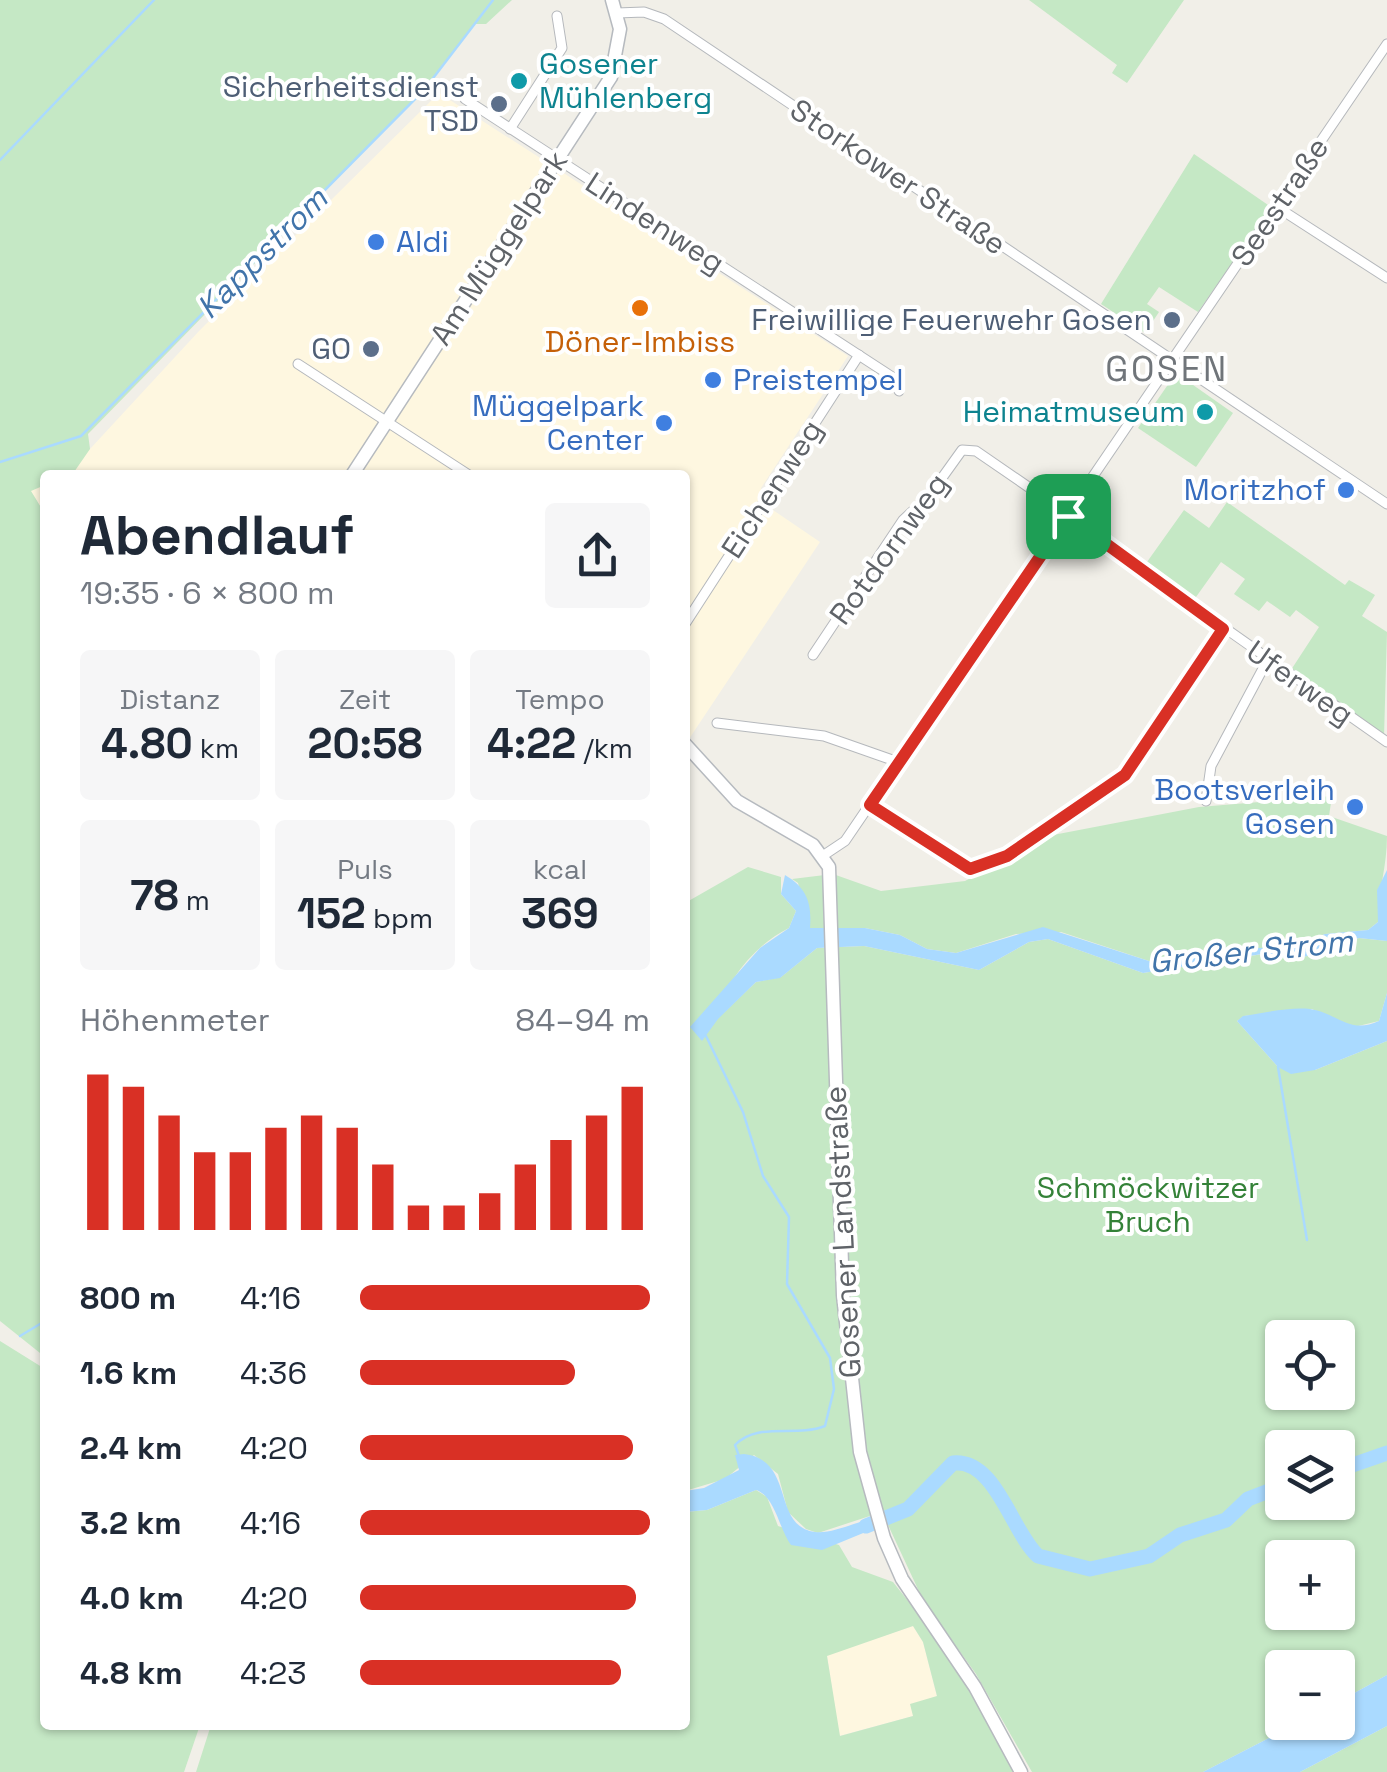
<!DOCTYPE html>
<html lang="de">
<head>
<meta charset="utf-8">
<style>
  :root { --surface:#fff; --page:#f6f6f7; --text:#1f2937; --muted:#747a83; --accent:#d93025 }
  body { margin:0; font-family:"Space Grotesk",sans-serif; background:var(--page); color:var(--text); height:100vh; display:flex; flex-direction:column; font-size:38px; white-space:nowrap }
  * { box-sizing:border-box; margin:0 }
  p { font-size:32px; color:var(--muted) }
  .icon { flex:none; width:55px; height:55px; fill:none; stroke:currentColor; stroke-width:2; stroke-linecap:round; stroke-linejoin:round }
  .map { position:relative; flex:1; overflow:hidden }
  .side { position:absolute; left:40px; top:470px; width:650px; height:1260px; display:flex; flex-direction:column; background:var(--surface); border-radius:10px; box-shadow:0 2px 8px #0004 }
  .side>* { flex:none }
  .buttons { position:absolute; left:1265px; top:1320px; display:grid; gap:20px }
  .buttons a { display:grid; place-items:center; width:90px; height:90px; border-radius:10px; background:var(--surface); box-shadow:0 2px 8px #0004; font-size:50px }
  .pin { position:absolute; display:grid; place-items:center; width:85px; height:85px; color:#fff; margin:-42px; border-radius:20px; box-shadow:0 5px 15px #0006 }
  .round { display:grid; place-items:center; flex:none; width:105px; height:105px; border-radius:10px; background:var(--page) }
  .head { display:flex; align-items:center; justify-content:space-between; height:170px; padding:0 40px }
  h1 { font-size:55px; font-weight:800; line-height:75px }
  .metrics { display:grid; grid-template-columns:repeat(3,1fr); gap:15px; height:170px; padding:10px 40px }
  .metrics div { display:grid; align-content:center; border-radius:10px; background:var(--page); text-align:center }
  .metrics b { font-size:42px; font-weight:800 }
  .metrics small { font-size:28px; font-weight:400 }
  .metrics p { font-size:28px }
  .chart { height:280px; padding:20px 40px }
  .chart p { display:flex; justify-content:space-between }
  .chart svg { width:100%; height:180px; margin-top:10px; stroke:var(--accent); stroke-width:6 }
  ul { padding:0 40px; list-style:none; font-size:32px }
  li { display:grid; grid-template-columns:160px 120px 1fr; align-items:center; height:75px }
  li i { height:25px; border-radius:12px; background:var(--accent) }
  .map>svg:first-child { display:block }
  .commercial { fill:#fef7e0 }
  .green { fill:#c5e8c5; fill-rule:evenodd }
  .water { fill:#aadaff }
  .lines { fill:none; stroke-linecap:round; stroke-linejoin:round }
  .stream { stroke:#aadaff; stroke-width:2.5 }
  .river { stroke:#aadaff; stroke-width:15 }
  .street-casing { stroke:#b5b8bc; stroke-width:11 }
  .secondary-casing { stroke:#b6babf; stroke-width:15 }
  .street { stroke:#fff; stroke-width:9 }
  .secondary { stroke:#fff; stroke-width:12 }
  .route-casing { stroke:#fff; stroke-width:20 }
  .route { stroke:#d93025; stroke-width:12 }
  .culture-dot { fill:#0f9aa8; stroke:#fff; stroke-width:4 }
  .service-dot { fill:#5c6f8a; stroke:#fff; stroke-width:4 }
  .shop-dot { fill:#3f7fe0; stroke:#fff; stroke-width:4 }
  .food-dot { fill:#e8710a; stroke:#fff; stroke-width:4 }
  .labels { text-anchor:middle; stroke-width:8; stroke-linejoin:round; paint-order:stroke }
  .culture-label { font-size:30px; fill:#0d838f; stroke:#fff; text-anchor:start }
  .service-label { font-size:30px; fill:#4e5e75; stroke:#fff; text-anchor:end }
  .street-label { font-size:30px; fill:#5f6368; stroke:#fff }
  .shop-label { font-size:30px; fill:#366cbe; stroke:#fff; text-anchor:end }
  .food-label { font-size:30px; fill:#c56008; stroke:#fff }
  .park-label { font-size:30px; fill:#348238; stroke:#fff }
  .water-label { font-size:32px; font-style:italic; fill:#4174aa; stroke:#fff }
  .quarter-label { font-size:35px; letter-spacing:2.5px; fill:#70757a; stroke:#fff }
</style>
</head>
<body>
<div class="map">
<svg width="1387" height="1772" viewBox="0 0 1387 1772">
  <rect width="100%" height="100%" fill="#f1efe8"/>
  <g class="commercial">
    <polygon points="439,93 848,356 761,488 770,508 820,542 685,745 685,475 45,475 45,514 24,480 90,449 200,330"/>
    <polygon points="913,1626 923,1642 937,1697 913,1716 839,1736 827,1655"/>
  </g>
  <g class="green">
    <polygon points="0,0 512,0 486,24 474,24 424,90 88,434 90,449 72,475 45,475 45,485 31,491 45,514 45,1357 0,1321"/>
    <polygon points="1029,0 1184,0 1127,83 1112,73 1117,65"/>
    <polygon points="1194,154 1271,207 1198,312 1159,287 1147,304 1159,312 1145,333 1101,304"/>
    <polygon points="1176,373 1233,413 1196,467 1138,428"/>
    <polygon points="1227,502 1345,585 1349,580 1375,595 1362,616 1387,632 1384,737 1289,673 1319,627 1296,610 1290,617 1267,601 1259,611 1234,594 1245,579 1221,562 1191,604 1142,569 1184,510 1209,528"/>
    <path d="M1332,796l-3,20 58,20c0,31 -9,55 -9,86l-10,8 -43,4 -38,14h-58l-77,14 -91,-30 -45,2 -60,19 -29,-4 -27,-14 -35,-7h-55l-12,-45 -6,-4 41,-5 48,17 84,-10 88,-46 146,-28z"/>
    <path d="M748,867l33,10v17l15,17 -7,17c-46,23 -68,68 -87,112l15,-21 39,-37 25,-5 36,-29 47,-2 115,24 50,-28 19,-3 95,34 120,-19 35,5 61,-21 28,3v52l-8,28 -29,7 -38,-19 -68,7 -7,5 41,46 37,3 72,-29v634l-49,27v-34h-56v54l16,1 -95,49h-171l-56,-98 -53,-74 -41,-88 -64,21 -12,-4 -18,-17 -10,-38 -24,-19 -29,24 -40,12v-588zM1282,1338h56v54h-56zM1282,1448h56v54h-56zM1282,1558h56v54h-56z"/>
    <polygon points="0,1341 45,1369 45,1725 200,1725 184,1772 0,1772"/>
    <path d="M756,1490l11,7 11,29 61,19 13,22 41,15 27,34 55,82 38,74h-817l15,-47h474v-213l22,-2zM913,1626l10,16 14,54 -27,8 3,12 -73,20 -13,-80z"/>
    <polygon points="1387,1726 1387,1772 1300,1772"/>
  </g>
  <g class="water">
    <path d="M1387,870v71l-28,-3 -61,21 -36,-5 -119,19 -95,-34 -19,3 -50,28 -115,-24 -47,2 -37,30 -24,4 -38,37 -16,22 -12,-14 70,-79 29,-20 7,-17 -15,-17 4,-19c22,13 27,28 25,53h55l35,7 27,14 29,4 87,-26 109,35 77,-14h58l38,-14 43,-4 10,-8 -1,-32z"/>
    <path d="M1387,993v48l-72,29 -24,4 -13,-7 -41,-46 6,-5c21,-3 46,-9 67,-7 28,4 39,26 69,12z"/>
    <path d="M744,1454c52,6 27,72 71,78 16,2 39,-9 55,-13l3,10 -51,21 -31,-5c-12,-16 -16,-49 -35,-55l-49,20 -22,2v-21l19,-3 35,-18 -4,-15z"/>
    <polygon points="1387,1675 1387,1726 1300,1772 1203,1772 1298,1723 1338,1722 1338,1702"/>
  </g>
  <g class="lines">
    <g class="stream">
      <polyline points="0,160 154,0"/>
      <polyline points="0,462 81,436 424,90 493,0"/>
      <path d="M706,1036l37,76 20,64 26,41 -2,67 43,74 4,31 -9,37c-30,12 -67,-5 -90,19l4,11"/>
      <polyline points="1278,1067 1307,1240"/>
      <polyline points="45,1238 45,1284"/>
      <polyline points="20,1336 45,1321"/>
    </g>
    <g class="river">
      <polyline points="1338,1470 1387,1453"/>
      <path d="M866,1526l42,-17 45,-46c43,-4 58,68 85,93l52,13 59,-13 31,-21 46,-15 22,-21 34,-13"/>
    </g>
    <defs>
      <g id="street">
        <polyline points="617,13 644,12 664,19 1387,504"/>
        <polyline points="465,99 894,378 899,391"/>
        <polyline points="510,129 562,48 557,16"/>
        <polyline points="1277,207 1387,278"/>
        <polyline points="298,364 469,475"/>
        <polyline points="1067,517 1387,742"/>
        <polyline points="685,624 859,355"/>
        <polyline points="813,655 903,520 929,496 962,450 976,451 1069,515"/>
        <polyline points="717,723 824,736 898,762"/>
        <polyline points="1206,801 1211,766 1267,661"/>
        <polyline points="869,805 969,869 1007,856 1125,775 1223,629"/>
        <polyline points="824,855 845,841 1387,44"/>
      </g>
      <g id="secondary">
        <polyline points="352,475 611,77 620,29 612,0"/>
        <polyline points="685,744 737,801 813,845 829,867 843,1295 860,1452 884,1538 902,1579 975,1687 1021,1772"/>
      </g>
    </defs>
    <use href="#street" class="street-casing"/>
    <use href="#secondary" class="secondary-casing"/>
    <use href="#street" class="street"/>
    <use href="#secondary" class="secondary"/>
  </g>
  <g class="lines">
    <defs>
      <polygon id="route" points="1068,516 1223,629 1125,775 1007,856 970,869 870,805"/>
    </defs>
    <use href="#route" class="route-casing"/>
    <use href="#route" class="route"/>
  </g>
  <g class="culture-dot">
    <circle cx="519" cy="81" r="10"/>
    <circle cx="1205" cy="412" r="10"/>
  </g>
  <g class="service-dot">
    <circle cx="499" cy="104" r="10"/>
    <circle cx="1172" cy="320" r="10"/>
    <circle cx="371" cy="349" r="10"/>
  </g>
  <g class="shop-dot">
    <circle cx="376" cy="242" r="10"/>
    <circle cx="713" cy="380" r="10"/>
    <circle cx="664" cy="423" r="10"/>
    <circle cx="1346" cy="490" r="10"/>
    <circle cx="1355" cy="807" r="10"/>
  </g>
  <circle class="food-dot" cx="640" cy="308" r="10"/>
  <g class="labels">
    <g class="culture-label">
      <text x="539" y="74">Gosener<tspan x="539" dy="34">Mühlenberg</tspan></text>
      <text x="1185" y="422" text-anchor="end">Heimatmuseum</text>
    </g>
    <g class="service-label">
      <text x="479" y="97">Sicherheitsdienst<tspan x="479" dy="34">TSD</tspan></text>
      <text x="1152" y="330">Freiwillige Feuerwehr Gosen</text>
      <text x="351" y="359">GO</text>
    </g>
    <g class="street-label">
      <text transform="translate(898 177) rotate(34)" y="10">Storkower Straße</text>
      <text transform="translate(1280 202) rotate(-56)" y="10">Seestraße</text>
      <text transform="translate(655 223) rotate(33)" y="10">Lindenweg</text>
      <text transform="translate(499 248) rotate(-57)" y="10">Am Müggelpark</text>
      <text transform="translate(772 489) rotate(-57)" y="10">Eichenweg</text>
      <text transform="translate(889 549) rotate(-54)" y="10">Rotdornweg</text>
      <text transform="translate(1300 683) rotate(35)" y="10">Uferweg</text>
      <text transform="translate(843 1232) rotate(-93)" y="10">Gosener Landstraße</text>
    </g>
    <g class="shop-label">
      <text x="396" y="252" text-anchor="start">Aldi</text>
      <text x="733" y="390" text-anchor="start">Preistempel</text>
      <text x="644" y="416">Müggelpark<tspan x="644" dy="34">Center</tspan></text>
      <text x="1326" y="500">Moritzhof</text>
      <text x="1335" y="800">Bootsverleih<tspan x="1335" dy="34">Gosen</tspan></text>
    </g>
    <g class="food-label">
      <text x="640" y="352">Döner-Imbiss</text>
    </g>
    <g class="park-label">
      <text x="1148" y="1198">Schmöckwitzer<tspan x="1148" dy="34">Bruch</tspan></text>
    </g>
    <g class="water-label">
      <text transform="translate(262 253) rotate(-45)" y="11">Kappstrom</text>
      <text transform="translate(1251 951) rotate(-6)" y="11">Großer Strom</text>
    </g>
    <g class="quarter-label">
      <text x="1167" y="381">GOSEN</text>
    </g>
  </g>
</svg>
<div class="buttons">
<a><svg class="icon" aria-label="locate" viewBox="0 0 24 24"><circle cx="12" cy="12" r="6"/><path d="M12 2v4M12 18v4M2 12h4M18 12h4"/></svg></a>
<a><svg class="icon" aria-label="layers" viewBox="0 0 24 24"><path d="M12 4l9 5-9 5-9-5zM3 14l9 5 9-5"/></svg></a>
<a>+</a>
<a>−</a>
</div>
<div class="pin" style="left:1068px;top:516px;background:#1e9e55"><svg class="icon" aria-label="arrive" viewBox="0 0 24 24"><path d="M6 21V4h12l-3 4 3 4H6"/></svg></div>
<section class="side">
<div class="head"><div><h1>Abendlauf</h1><p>19:35 · 6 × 800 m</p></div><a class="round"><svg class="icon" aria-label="share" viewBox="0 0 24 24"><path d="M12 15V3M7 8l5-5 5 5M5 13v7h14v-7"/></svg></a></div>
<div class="metrics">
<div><p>Distanz</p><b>4.80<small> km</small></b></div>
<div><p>Zeit</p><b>20:58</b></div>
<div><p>Tempo</p><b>4:22<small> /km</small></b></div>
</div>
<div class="metrics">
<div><b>78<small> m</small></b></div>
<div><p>Puls</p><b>152<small> bpm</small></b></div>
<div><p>kcal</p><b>369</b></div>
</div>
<div class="chart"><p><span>Höhenmeter</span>84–94 m</p>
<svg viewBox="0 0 160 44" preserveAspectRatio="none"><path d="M5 44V6M15 44V9M25 44V16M35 44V25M45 44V25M55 44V19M65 44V16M75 44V19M85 44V28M95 44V38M105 44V38M115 44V35M125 44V28M135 44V22M145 44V16M155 44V9"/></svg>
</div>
<ul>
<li><b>800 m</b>4:16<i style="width:100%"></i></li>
<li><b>1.6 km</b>4:36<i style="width:74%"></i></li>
<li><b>2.4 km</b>4:20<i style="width:94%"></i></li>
<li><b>3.2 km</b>4:16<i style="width:100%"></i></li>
<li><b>4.0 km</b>4:20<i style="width:95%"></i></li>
<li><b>4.8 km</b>4:23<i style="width:90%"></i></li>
</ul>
</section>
</div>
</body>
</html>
